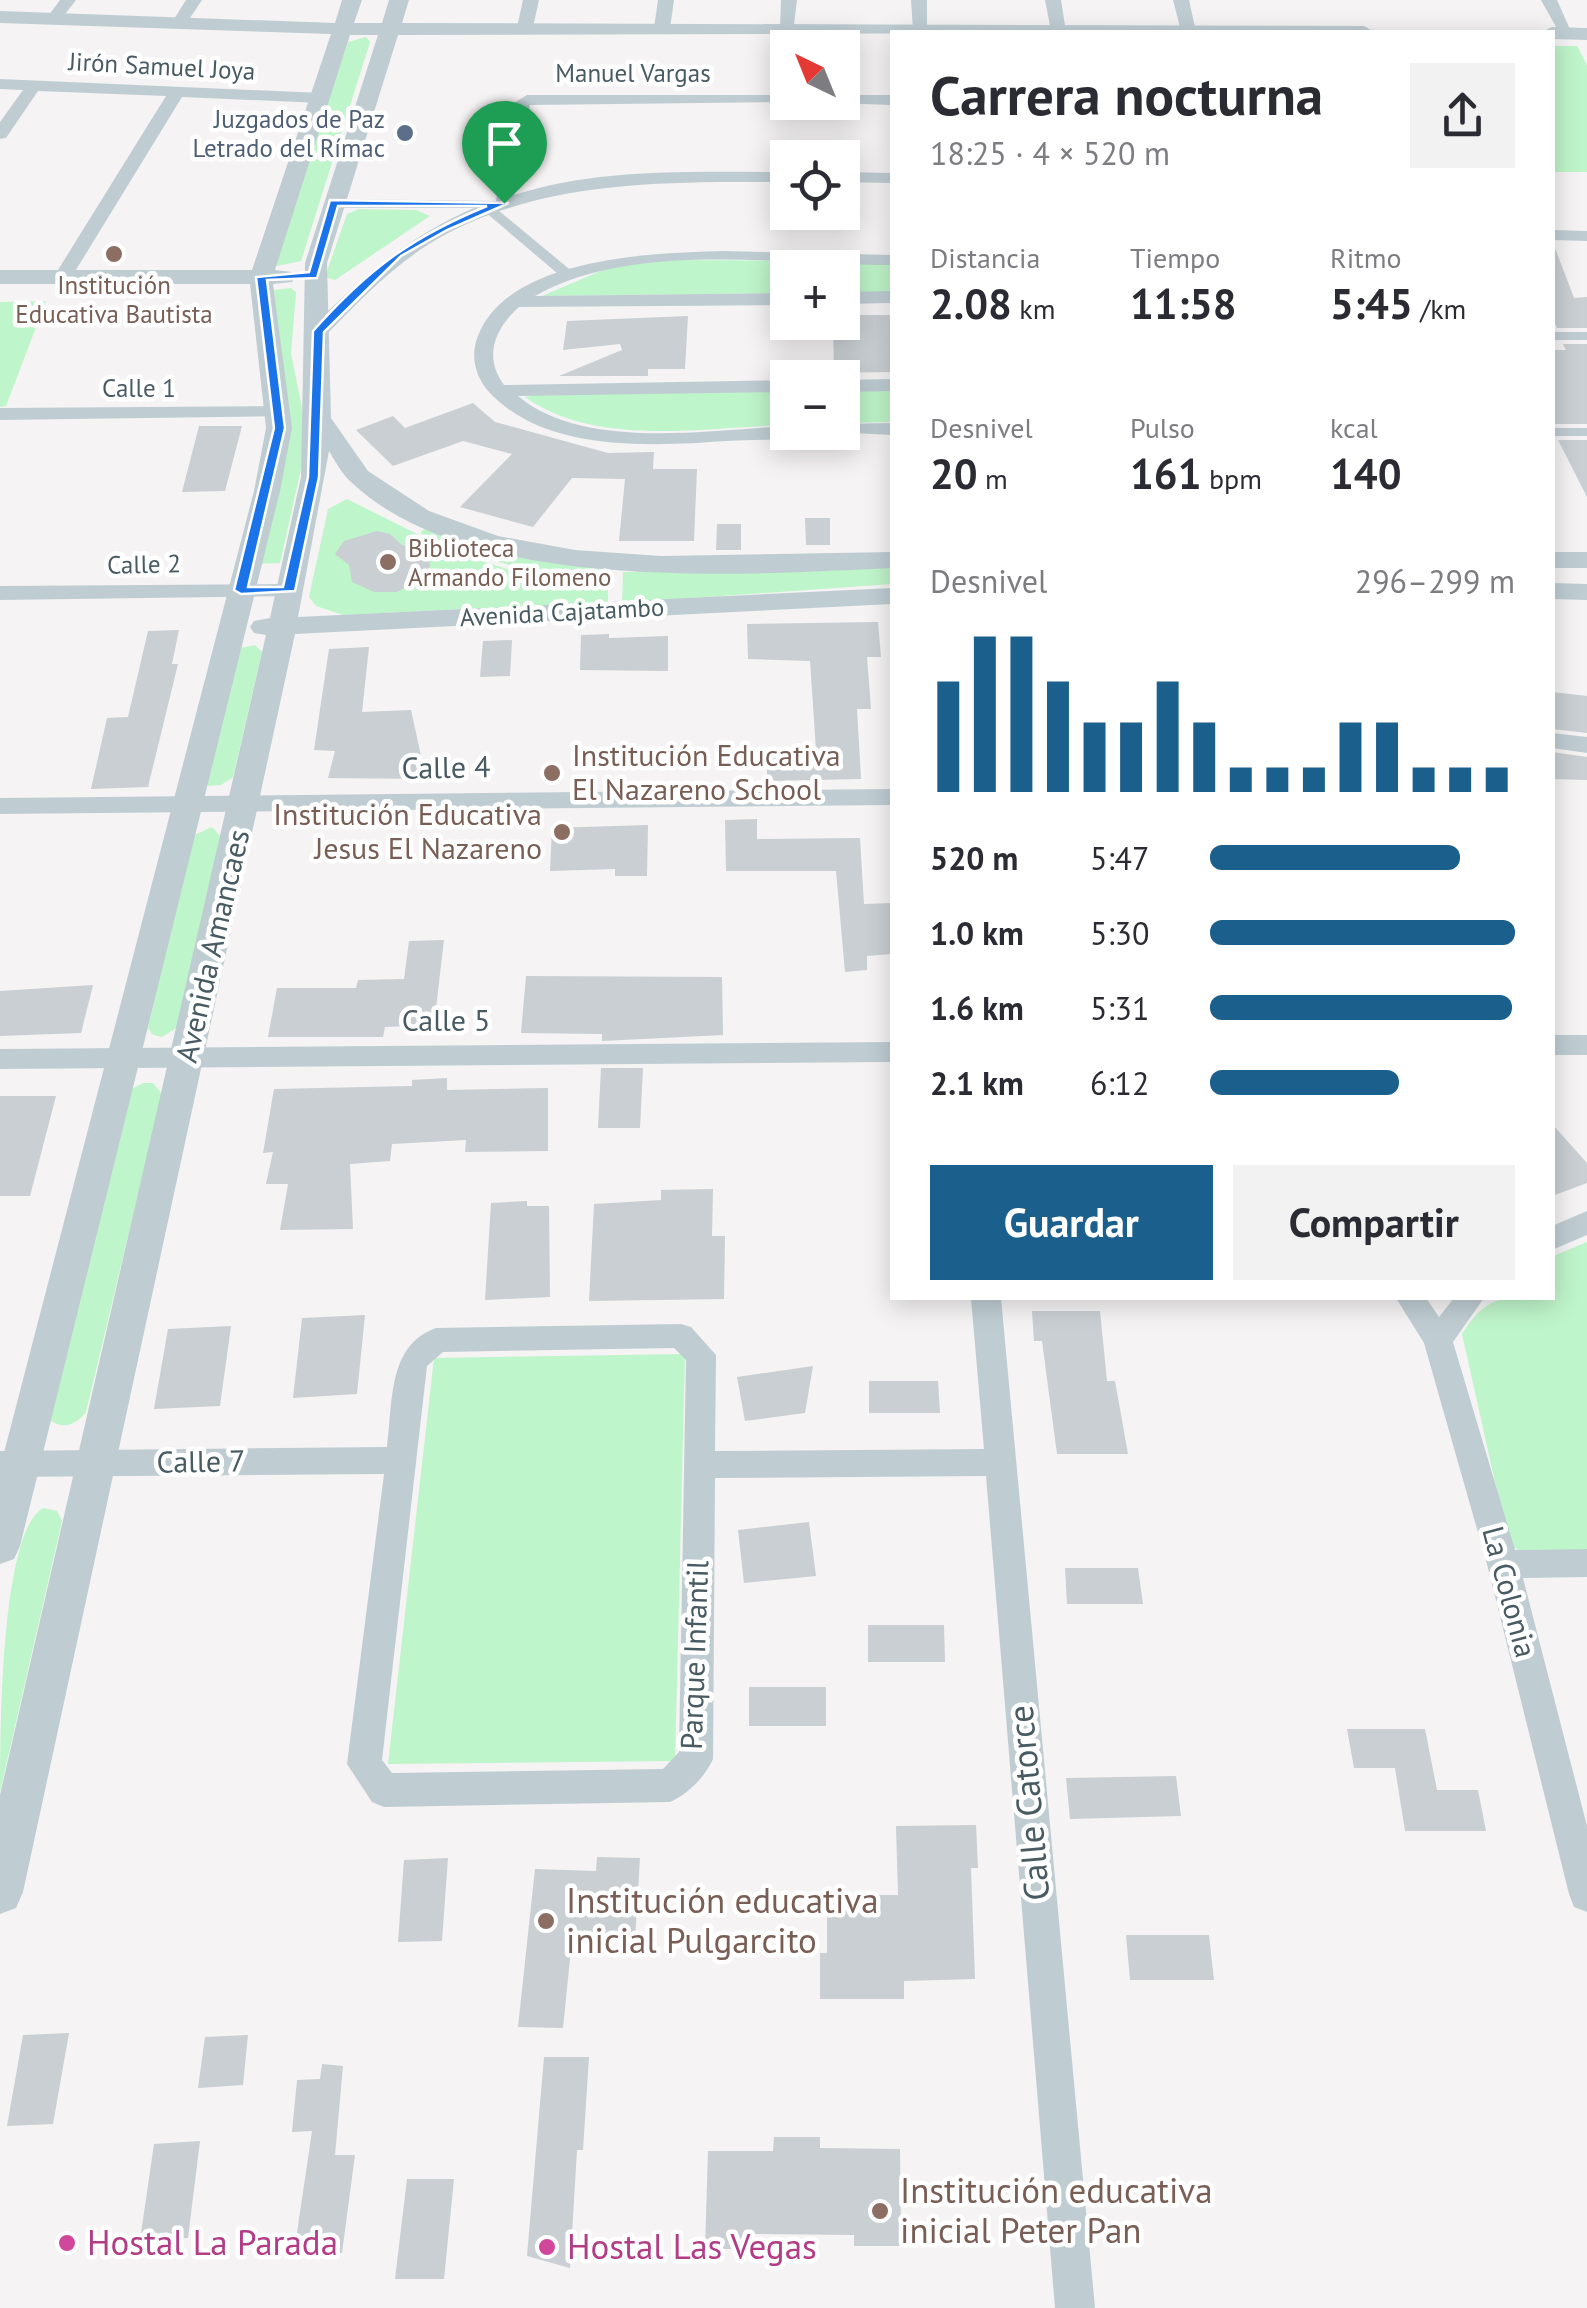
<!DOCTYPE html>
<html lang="es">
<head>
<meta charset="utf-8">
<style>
  :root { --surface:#fff; --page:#f2f2f3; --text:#2b2b33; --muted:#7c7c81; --accent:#1b5f8d }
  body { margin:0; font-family:"PT Sans",sans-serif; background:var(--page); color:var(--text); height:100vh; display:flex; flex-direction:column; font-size:38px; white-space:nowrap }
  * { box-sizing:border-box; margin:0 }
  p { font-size:32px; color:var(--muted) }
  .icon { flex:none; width:55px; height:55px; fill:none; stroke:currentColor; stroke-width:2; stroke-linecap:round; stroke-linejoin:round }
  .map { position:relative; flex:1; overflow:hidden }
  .sheet { position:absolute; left:890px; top:30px; width:665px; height:1270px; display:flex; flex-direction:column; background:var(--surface); border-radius:0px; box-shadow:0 5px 25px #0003 }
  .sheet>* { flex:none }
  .needle { width:65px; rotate:317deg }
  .fabs { position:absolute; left:770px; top:30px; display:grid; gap:20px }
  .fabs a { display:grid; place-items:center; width:90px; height:90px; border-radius:0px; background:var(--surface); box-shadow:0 5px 25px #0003; font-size:50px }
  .pin { position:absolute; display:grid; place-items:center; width:85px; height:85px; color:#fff; margin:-102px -42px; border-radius:50% 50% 50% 0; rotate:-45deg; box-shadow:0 0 10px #0007 }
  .pin .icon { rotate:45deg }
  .round { display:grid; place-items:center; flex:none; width:105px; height:105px; border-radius:0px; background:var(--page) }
  .head { display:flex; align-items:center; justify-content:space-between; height:170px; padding:0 40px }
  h1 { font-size:55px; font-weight:800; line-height:75px }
  .stats { display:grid; grid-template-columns:repeat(3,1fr); gap:15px; height:170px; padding:10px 40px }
  .stats div { display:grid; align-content:center }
  .stats b { font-size:42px; font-weight:800 }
  .stats small { font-size:28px; font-weight:400 }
  .stats p { font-size:28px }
  .chart { height:280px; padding:20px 40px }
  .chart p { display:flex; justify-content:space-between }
  .chart svg { width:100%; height:180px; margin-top:10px; stroke:var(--accent); stroke-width:6 }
  .primary-button { display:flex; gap:20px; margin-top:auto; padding:20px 40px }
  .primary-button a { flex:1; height:115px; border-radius:0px; background:var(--accent); color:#fff; font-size:40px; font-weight:800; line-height:115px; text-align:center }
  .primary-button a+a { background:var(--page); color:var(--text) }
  ul { padding:0 40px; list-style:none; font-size:32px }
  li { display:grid; grid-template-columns:160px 120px 1fr; align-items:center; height:75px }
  li i { height:25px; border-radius:12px; background:var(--accent) }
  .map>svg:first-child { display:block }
  .green { fill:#bff5ca }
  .building { fill:#c9cfd3 }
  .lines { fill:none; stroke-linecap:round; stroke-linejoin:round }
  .pedestrian { fill:#bfcdd3; fill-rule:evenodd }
  .minor { fill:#bfcdd3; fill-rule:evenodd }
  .tertiary { fill:#bfcdd3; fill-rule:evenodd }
  .route { fill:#1a73e8; stroke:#fff; stroke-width:2.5; fill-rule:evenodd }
  .service-dot { fill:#5c6f8a; stroke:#fff; stroke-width:4 }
  .education-dot { fill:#8d6e63; stroke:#fff; stroke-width:4 }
  .hotel-dot { fill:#d1479c; stroke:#fff; stroke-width:4 }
  .labels { text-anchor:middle; stroke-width:9; stroke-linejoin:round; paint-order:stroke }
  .far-street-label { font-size:25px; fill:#485b63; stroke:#fff }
  .far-service-label { font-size:25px; fill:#4e5e75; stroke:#fff; text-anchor:end }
  .far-education-label { font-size:25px; fill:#785e54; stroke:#fff }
  .education-label { font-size:30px; fill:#785e54; stroke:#fff; text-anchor:start }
  .street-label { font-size:30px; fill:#485b63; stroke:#fff }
  .near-street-label { font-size:35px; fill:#485b63; stroke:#fff }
  .near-education-label { font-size:35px; fill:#785e54; stroke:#fff; text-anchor:start }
  .near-hotel-label { font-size:35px; fill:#b23c85; stroke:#fff; text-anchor:start }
</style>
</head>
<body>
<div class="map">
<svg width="1587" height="2308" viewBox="0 0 1587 2308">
  <rect width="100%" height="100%" fill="#f5f3f3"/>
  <g class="green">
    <polygon points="366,37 370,42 301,261 277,266 273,263 348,42"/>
    <polygon points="1553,46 1577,46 1587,65 1587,172 1553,172"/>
    <polygon points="359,209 416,210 430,216 335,280 325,277 347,214"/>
    <polygon points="659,260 892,261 892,292 843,292 842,268 788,268 787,293 542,296 610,267"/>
    <polygon points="291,288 296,292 291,353 308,438 280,563 256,564 282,463 274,290"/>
    <polygon points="46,301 6,406 0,407 0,302"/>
    <polygon points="892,386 892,422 843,423 842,387"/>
    <path d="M787,388v37c-83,2 -190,23 -262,-28l34,-6z"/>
    <polygon points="347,499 451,551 526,575 608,589 608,602 343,615 316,606 309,597 328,509"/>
    <path d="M424,529l60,22 126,20 -2,13c-66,-8 -127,-24 -188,-51z"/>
    <polygon points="892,568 892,584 622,603 623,572"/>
    <polygon points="255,645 262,652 233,777 221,785 208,786 203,778 240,648"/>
    <polygon points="212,827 220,836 178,1027 162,1037 153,1035 148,1028 192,836"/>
    <path d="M143,1083h10l9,11 -76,318c-11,14 -23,18 -38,7l84,-330z"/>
    <path d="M1587,1242v315h-55l-23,-12 -47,-211c27,-43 45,-36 90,-36l1,-42z"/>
    <polygon points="685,1354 675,1761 388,1764 434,1358"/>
    <path d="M43,1508l14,3 5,10 -62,271c0,-57 0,-259 43,-284z"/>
  </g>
  <g class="building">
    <polygon points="1555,248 1574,298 1587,297 1587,328 1557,328 1552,317"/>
    <polygon points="842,315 892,315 892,372 834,373 833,322 842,322"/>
    <polygon points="688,316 685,369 648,369 648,376 559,376 622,350 620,344 563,350 567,321"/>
    <polygon points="1563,344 1587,344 1587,424 1552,424 1552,350 1566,350"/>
    <polygon points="473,403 495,422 608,453 654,452 653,469 697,469 694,541 619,541 625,479 572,478 533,527 460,507 512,454 463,441 393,466 356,430 393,416 405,428"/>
    <polygon points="199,426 242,426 225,491 182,492"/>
    <polygon points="1558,440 1587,440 1587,497"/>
    <polygon points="805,518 830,518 830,545 806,545"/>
    <polygon points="717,524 741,524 741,550 716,550"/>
    <polygon points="377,531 390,534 402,545 428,555 430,566 425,577 397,592 374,592 352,582 349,565 335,554 344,541"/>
    <polygon points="878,622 881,657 867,657 871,709 857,709 861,779 767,781 767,750 816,750 810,661 748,659 747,624"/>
    <polygon points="179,630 172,664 178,664 148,787 91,789 107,718 128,717 148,631"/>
    <polygon points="609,634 609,638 668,636 668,671 580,670 581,635"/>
    <polygon points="512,640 510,676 480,677 483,641"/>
    <polygon points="369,647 362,712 411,710 426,779 328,778 335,751 314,750 329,649"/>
    <polygon points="1552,692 1587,696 1587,733 1552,729"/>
    <polygon points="1552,752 1587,757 1587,780 1552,779"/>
    <polygon points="757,819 757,839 860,838 864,904 892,903 892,954 867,956 867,970 845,972 836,871 726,871 725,820"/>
    <polygon points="648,825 647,876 615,876 615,869 550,871 552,828"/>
    <polygon points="444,940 434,1025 385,1027 383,1037 268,1037 277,988 356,988 358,980 404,979 409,941"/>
    <polygon points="526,976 722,977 723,1035 602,1041 602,1034 521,1033"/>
    <polygon points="93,985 81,1033 0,1036 0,991"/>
    <polygon points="601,1068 643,1068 640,1128 598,1128"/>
    <polygon points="447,1078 447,1090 548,1088 548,1151 465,1152 466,1140 392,1144 390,1161 350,1164 353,1229 280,1230 288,1184 266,1184 273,1152 263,1153 274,1089 412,1086 412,1080"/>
    <polygon points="0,1096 56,1096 30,1196 0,1196"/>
    <polygon points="1552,1124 1587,1163 1587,1183 1552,1196"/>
    <polygon points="713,1189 712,1236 725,1236 724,1299 589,1301 594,1204 661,1200 661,1190"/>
    <polygon points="527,1201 527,1206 549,1206 550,1297 485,1300 491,1203"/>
    <polygon points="1032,1311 1100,1311 1107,1381 1115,1381 1128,1454 1057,1454 1042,1341 1034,1341"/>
    <polygon points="365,1315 357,1394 293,1398 302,1318"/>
    <polygon points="231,1326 220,1406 154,1409 168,1329"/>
    <polygon points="813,1366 805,1413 745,1421 737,1377"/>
    <polygon points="869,1381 938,1381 940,1413 869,1413"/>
    <polygon points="809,1522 816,1576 744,1583 738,1530"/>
    <polygon points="1065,1568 1138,1568 1143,1604 1067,1604"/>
    <polygon points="868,1625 944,1625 945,1662 868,1662"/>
    <rect x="749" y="1687" width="77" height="39"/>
    <polygon points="1347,1729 1425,1729 1437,1790 1478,1790 1486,1831 1405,1831 1395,1768 1354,1768"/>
    <polygon points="1176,1776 1181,1816 1070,1819 1066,1778"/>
    <polygon points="976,1825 978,1868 971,1868 975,1979 904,1981 904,1999 820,1999 820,1953 827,1953 827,1895 898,1895 896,1826"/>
    <polygon points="597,1857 640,1858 635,1940 572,1939 563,2028 518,2027 535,1869 596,1871"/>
    <polygon points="448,1858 442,1941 398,1942 404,1860"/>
    <polygon points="1126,1935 1209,1935 1214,1980 1130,1980"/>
    <polygon points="69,2033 53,2124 7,2126 23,2035"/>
    <polygon points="248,2035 243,2085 198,2088 205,2037"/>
    <polygon points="544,2057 589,2057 583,2150 577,2150 570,2268 527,2256"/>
    <polygon points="322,2064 343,2066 335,2155 355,2155 342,2253 294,2253 312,2131 292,2132 297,2080 320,2079"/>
    <polygon points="774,2137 820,2137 820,2148 900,2149 901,2246 854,2246 854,2235 753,2234 753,2249 705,2249 708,2151 773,2151"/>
    <polygon points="200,2141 188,2238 140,2240 154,2144"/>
    <polygon points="407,2179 454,2179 444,2279 395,2279"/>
  </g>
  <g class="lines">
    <g class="pedestrian">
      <polygon points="484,205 492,205 574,273 574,279 564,279 484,211"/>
      <rect x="1552" y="332" width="35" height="8"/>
      <rect x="1552" y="428" width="35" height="8"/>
    </g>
    <g class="minor">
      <polygon points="60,0 76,0 59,22 49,22 46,19"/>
      <polygon points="186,0 202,0 184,27 174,27 171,24"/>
      <polygon points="523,0 539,0 533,27 525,32 517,27"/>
      <polygon points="658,0 674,0 670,28 662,33 654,28"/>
      <polygon points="781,0 797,0 793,32 780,29"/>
      <polygon points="911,0 927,0 927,32 913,30"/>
      <polygon points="1045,0 1061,0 1066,32 1051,31"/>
      <polygon points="1173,0 1189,0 1196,32 1181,31"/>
      <polygon points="1541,0 1557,0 1573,36 1561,36"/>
      <polygon points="0,79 321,93 329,98 321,103 182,97 71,278 62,283 53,278 166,96 38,91 6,138 0,139 0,122 23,90 0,89"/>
      <path d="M527,95h261v7h6l-264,3 -16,90c86,-28 184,-23 274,-23v10c-122,0 -251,-4 -359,62 -39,25 -71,58 -103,91h-14v-8c49,-49 97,-91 162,-119h-141l-6,-1v-8l169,2 15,-96z"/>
      <polygon points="842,95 892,95 892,105 836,103 842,102"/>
      <polygon points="842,172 892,173 892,183 842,182"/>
      <polygon points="1552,230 1587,231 1587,241 1552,240"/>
      <path d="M724,251l168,4v10c-109,0 -259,-25 -357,31l253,-3v12l-269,2c-24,21 -36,50 -15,78l284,-5v12l-270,4c65,55 190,34 270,30v6h10l-3,4c-22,5 -46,4 -68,5 -76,5 -181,12 -238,-49 -14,-15 -19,-37 -11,-56 30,-79 175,-83 246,-85z"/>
      <polygon points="892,291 892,303 842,304 842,292"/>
      <polygon points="892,379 892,391 842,392 842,380"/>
      <polygon points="278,406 285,408 285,416 0,420 0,408"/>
      <polygon points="892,423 892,435 834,432 842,432 842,424"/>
      <polygon points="288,584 296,586 296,596 0,600 0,586"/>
      <polygon points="1552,733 1587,737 1587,753 1552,748"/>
      <polygon points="892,789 892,805 0,814 0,798"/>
      <rect x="1552" y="1035" width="35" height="20"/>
      <polygon points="892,1042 892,1062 0,1069 0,1049"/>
      <polygon points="1587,1211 1587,1235 1552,1250 1552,1226"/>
      <path d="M971,1298h30l94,1010h-40l-69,-832 -271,2 -2,281c-8,18 -25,35 -43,43l-286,5 -12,-5 -25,-38 37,-290 -384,3v-26l387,-4c6,-43 0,-102 49,-119l245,-4 10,3 25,28 -1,96 269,-2zM674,1348l12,12 -7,392 -16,17 -271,4 -10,-13 45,-394 16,-14z"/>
      <polygon points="1396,1298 1426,1298 1439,1317 1454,1298 1484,1298 1453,1342 1515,1550 1587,1549 1587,1577 1523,1578 1587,1826 1587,1912 1574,1907 1569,1894 1487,1564 1424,1343"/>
    </g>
    <g class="tertiary">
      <path d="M342,0h20l-8,23h28l7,-23h20l-7,23 962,3 10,6 -976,3 -71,228 4,155 37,53 61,40 69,25 77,14 86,6 231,-4v16c-151,7 -424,26 -541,-86 -9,-8 -16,-21 -22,-31l-31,166 594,-29v16l-597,30 -272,1258 -7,16 -16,6v-119l266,-1160 -12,-2 -4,-6 4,-6 16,-3 31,-141 4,-214 73,-228h-28l-75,235 17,2 4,5 -4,5 -19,2 19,144 -12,63 -260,1055 -6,13 -14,5v-96l254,-977 12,-63 -16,-144h-250v-14h252l79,-236 -331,-11v-12l335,12z"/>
      <polygon points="1552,27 1587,28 1587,40 1552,39 1552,32 1542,32"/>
      <rect x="1552" y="552" width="35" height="16"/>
      <polygon points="1552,583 1587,584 1587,600 1552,599"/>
    </g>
  </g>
  <path class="route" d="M330,200l179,3 -62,27 -46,26 -77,76 -5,145 -24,114 -54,3 -7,-4 40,-162 -18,-151 53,-5zM338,206h149c-76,31 -120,64 -174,125l-5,146 -25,110h-35l37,-159 -18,-148 50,-2z"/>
  <circle class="service-dot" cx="405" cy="133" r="10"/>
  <g class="education-dot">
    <circle cx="114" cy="254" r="10"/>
    <circle cx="388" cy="562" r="10"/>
    <circle cx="552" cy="773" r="10"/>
    <circle cx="562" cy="832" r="10"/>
    <circle cx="546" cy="1921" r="10"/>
    <circle cx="880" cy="2211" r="10"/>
  </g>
  <g class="hotel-dot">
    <circle cx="67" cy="2243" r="10"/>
    <circle cx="547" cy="2247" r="10"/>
  </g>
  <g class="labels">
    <g class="far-street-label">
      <text transform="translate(162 66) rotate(3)" y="9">Jirón Samuel Joya</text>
      <text x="633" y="82">Manuel Vargas</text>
      <text x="139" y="397">Calle 1</text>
      <text transform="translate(144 564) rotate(-1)" y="9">Calle 2</text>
      <text transform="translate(562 612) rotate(-3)" y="9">Avenida Cajatambo</text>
    </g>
    <g class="far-service-label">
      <text x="385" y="128">Juzgados de Paz<tspan x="385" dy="29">Letrado del Rímac</tspan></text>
    </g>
    <g class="far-education-label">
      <text x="114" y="294">Institución<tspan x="114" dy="29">Educativa Bautista</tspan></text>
      <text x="408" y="557" text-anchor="start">Biblioteca<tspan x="408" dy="29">Armando Filomeno</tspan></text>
    </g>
    <g class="education-label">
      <text x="572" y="766">Institución Educativa<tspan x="572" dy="34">El Nazareno School</tspan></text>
      <text x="542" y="825" text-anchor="end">Institución Educativa<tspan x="542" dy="34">Jesus El Nazareno</tspan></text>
    </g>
    <g class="street-label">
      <text transform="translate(446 768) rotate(-1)" y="10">Calle 4</text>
      <text transform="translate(213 946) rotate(-77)" y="10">Avenida Amancaes</text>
      <text x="446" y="1031">Calle 5</text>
      <text transform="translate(201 1462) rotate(-1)" y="10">Calle 7</text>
      <text transform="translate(1509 1592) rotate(75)" y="10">La Colonia</text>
      <text transform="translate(695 1655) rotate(-88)" y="10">Parque Infantil</text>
    </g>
    <g class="near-street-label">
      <text transform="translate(1029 1803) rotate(-95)" y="12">Calle Catorce</text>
    </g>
    <g class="near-education-label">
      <text x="566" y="1913">Institución educativa<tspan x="566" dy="40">inicial Pulgarcito</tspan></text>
      <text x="900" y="2203">Institución educativa<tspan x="900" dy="40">inicial Peter Pan</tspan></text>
    </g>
    <g class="near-hotel-label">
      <text x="87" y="2255">Hostal La Parada</text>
      <text x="567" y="2259">Hostal Las Vegas</text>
    </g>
  </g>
</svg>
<div class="fabs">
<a><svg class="needle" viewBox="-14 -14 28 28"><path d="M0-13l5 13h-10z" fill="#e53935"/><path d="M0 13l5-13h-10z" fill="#7c7c81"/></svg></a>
<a><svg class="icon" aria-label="locate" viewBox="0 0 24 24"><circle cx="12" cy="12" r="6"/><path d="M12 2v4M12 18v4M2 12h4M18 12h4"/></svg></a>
<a>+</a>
<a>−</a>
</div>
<div class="pin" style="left:504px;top:203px;background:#1e9e55"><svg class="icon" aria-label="arrive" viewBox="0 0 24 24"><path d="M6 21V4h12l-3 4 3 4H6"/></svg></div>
<section class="sheet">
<div class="head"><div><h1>Carrera nocturna</h1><p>18:25 · 4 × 520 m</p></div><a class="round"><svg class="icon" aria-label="share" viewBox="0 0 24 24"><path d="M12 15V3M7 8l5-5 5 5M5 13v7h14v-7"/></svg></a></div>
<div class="stats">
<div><p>Distancia</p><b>2.08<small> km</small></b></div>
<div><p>Tiempo</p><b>11:58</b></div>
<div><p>Ritmo</p><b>5:45<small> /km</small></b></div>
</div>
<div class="stats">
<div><p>Desnivel</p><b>20<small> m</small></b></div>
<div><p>Pulso</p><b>161<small> bpm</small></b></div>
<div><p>kcal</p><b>140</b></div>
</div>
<div class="chart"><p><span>Desnivel</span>296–299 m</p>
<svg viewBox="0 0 160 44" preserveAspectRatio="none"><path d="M5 44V17M15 44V6M25 44V6M35 44V17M45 44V27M55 44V27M65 44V17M75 44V27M85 44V38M95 44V38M105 44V38M115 44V27M125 44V27M135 44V38M145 44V38M155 44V38"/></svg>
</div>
<ul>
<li><b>520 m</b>5:47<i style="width:82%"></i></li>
<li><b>1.0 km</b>5:30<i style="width:100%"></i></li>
<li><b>1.6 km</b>5:31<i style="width:99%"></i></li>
<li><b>2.1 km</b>6:12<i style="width:62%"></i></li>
</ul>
<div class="primary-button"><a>Guardar</a><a>Compartir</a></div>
</section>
</div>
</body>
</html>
